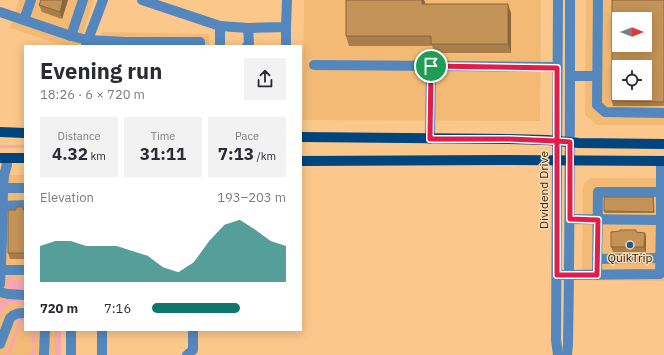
<!DOCTYPE html>
<html lang="en">
<head>
<meta charset="utf-8">
<style>
  :root { --surface:#fff; --page:#f2f2f3; --text:#2b2b33; --muted:#7c7c81; --accent:#0f766e }
  body { margin:0; font-family:"IBM Plex Sans",sans-serif; background:var(--page); color:var(--text); height:100vh; display:flex; flex-direction:column; font-size:15px; white-space:nowrap }
  * { box-sizing:border-box; margin:0 }
  p { font-size:13px; color:var(--muted) }
  .icon { flex:none; width:22px; height:22px; fill:none; stroke:currentColor; stroke-width:2; stroke-linecap:round; stroke-linejoin:round }
  .map { position:relative; flex:1; overflow:hidden }
  .details { position:absolute; left:24px; top:45px; width:278px; height:286px; display:flex; flex-direction:column; background:var(--surface); border-radius:0px; box-shadow:0 2px 10px #0003 }
  .details>* { flex:none }
  .needle { width:26px; rotate:90deg }
  .tools { position:absolute; left:612px; top:12px; display:grid; gap:8px }
  .tools a { display:grid; place-items:center; width:40px; height:40px; border-radius:0px; background:var(--surface); box-shadow:0 2px 10px #0003; font-size:20px }
  .pin { position:absolute; display:grid; place-items:center; width:34px; height:34px; color:#fff; margin:-17px; border:2px solid #fff; border-radius:50%; box-shadow:0 1px 4px #0007 }
  .round { display:grid; place-items:center; flex:none; width:42px; height:42px; border-radius:0px; background:var(--page) }
  .overview { display:flex; align-items:center; justify-content:space-between; height:68px; padding:0 16px }
  h1 { font-size:22px; font-weight:700; line-height:30px }
  .metrics { display:grid; grid-template-columns:repeat(3,1fr); gap:6px; height:68px; padding:4px 16px }
  .metrics div { display:grid; align-content:center; border-radius:0px; background:var(--page); text-align:center }
  .metrics b { font-size:17px; font-weight:700 }
  .metrics small { font-size:11px; font-weight:400 }
  .metrics p { font-size:11px }
  .chart { height:112px; padding:8px 16px }
  .chart p { display:flex; justify-content:space-between }
  .chart svg { width:100%; height:72px; margin-top:4px; fill:var(--accent); opacity:.7 }
  ul { padding:0 16px; list-style:none; font-size:13px }
  li { display:grid; grid-template-columns:64px 48px 1fr; align-items:center; height:30px }
  li i { height:10px; border-radius:5px; background:var(--accent) }
  .map>svg:first-child { display:block }
  .built { fill:#f2ba75; fill-rule:evenodd }
  .green { fill:#f8a7b2 }
  .lines { fill:none; stroke-linecap:round; stroke-linejoin:round }
  .minor { stroke:#5387be; stroke-width:10 }
  .major { stroke:#00457e; stroke-width:10 }
  .wall { fill:#a97e4b }
  .shaded-wall { fill:#89673d }
  .building { fill:#c49357; stroke:#89673d; fill-rule:evenodd }
  .route-casing { stroke:#fff; stroke-width:8 }
  .route { stroke:#e11d48; stroke-width:5 }
  .poi-dot { fill:#205a91; stroke:#f8d9b5; stroke-width:1.5 }
  .labels { text-anchor:middle; stroke-width:3; stroke-linejoin:round; paint-order:stroke }
  .street-label { font-size:12px; fill:#39260c; stroke:#f8d9b5 }
  .poi-label { font-size:12px; fill:#39260c; stroke:#f8d9b5 }
</style>
</head>
<body>
<div class="map">
<svg width="664" height="355" viewBox="0 0 664 355">
  <rect width="100%" height="100%" fill="#fbc78a"/>
  <g class="built">
    <polygon points="19,0 94,0 79,46 65,46 10,28"/>
    <polygon points="304,0 541,0 540,121 303,120"/>
    <path d="M586,0h78v125h-67l-12,-10zM619,19h26v26h-26zM619,67h26v26h-26z"/>
    <polygon points="102,32 209,34 209,46 97,46"/>
    <polygon points="0,175 25,175 25,330 57,330 57,355 0,355"/>
    <polygon points="591,178 664,178 664,281 582,280 583,188 585,182"/>
  </g>
  <g class="green">
    <rect x="0" y="145" width="25" height="3"/>
    <polygon points="9,275 15,280 25,280 25,291 8,289 6,285"/>
    <polygon points="5,299 25,300 25,304 9,303 7,307 4,307 0,317 0,302 2,300"/>
    <polygon points="25,317 25,321 23,320 9,355 6,355 19,322 15,320 14,318"/>
    <polygon points="34,330 36,330 35,355 30,355 35,344 30,341"/>
    <rect x="55" y="330" width="6" height="25"/>
  </g>
  <g class="lines">
    <g class="minor">
      <polyline points="142,0 220,26 220,46"/>
      <polyline points="598,0 597,105 605,112 664,113"/>
      <polyline points="0,12 71,36 88,40 127,42 200,42 200,46"/>
      <polyline points="24,20 31,0"/>
      <polyline points="220,26 248,28 286,27 287,0"/>
      <polyline points="286,27 286,46"/>
      <polyline points="71,36 83,0"/>
      <polyline points="86,45 103,0"/>
      <polyline points="247,46 249,44 248,28"/>
      <polyline points="314,65 557,67"/>
      <polyline points="570,76 597,76"/>
      <polyline points="430,139 431,66"/>
      <polyline points="0,188 25,188"/>
      <polyline points="3,206 25,205"/>
      <polyline points="570,219 661,220 661,161"/>
      <polyline points="597,259 660,258"/>
      <polyline points="1,270 25,270"/>
      <polyline points="563,275 660,274 661,220"/>
      <polyline points="597,275 598,192 661,192"/>
      <polyline points="0,284 2,241 3,188 4,175 7,165 5,158"/>
      <polyline points="0,292 8,294 25,295"/>
      <polyline points="71,330 71,355"/>
      <polyline points="102,330 102,355"/>
      <path d="M0,344l10,-26c5,-5 9,-5 15,-5"/>
      <polyline points="44,355 45,330"/>
      <polyline points="187,355 193,350 193,330"/>
      <polyline points="558,355 556,340 558,0"/>
      <path d="M567,355l1,-11c2,-115 2,-229 2,-344"/>
    </g>
    <g class="major">
      <polyline points="0,132 25,133"/>
      <polyline points="301,137 509,139 547,140 579,143 664,144"/>
      <polyline points="0,158 25,158"/>
      <polyline points="301,161 502,160 664,161"/>
    </g>
  </g>
  <g class="wall">
    <polygon points="68,0 62,19 42,12 39,5"/>
    <polygon points="346,0 424,0 425,4 511,13 511,53 435,53 432,46 349,46 346,36"/>
    <polygon points="664,0 664,106 613,106 612,101"/>
    <polygon points="653,197 654,198 654,213 605,213 604,211"/>
    <polygon points="23,207 24,210 25,210 25,259 10,259 8,253 16,210"/>
    <polygon points="637,232 645,233 646,238 646,252 613,252 611,247"/>
  </g>
  <g class="shaded-wall">
    <polygon points="63,0 68,0 62,19 60,12"/>
    <polygon points="422,0 424,0 426,5 422,4"/>
    <polygon points="508,4 511,13 511,53 508,44"/>
    <polygon points="645,233 646,238 646,252 644,247"/>
  </g>
  <g class="building">
    <polygon points="41,0 63,0 60,12 39,5"/>
    <polygon points="346,0 422,0 422,4 508,4 508,44 431,44 431,36 346,36"/>
    <path d="M612,0h52v102l-52,-1zM619,19h26v26h-26zM619,67h26v26h-26z"/>
    <polygon points="604,197 653,197 654,212 604,211"/>
    <polygon points="16,207 23,207 23,210 25,210 25,253 8,253 8,210 16,210"/>
    <polygon points="620,230 636,230 636,232 645,233 644,247 611,247 611,232 620,231"/>
  </g>
  <g class="lines">
    <defs>
      <polyline id="route" points="431,66 430,139 509,139 557,141 557,275 597,275 598,220 570,219 570,142 557,141 557,68 431,66"/>
    </defs>
    <use href="#route" class="route-casing"/>
    <use href="#route" class="route"/>
  </g>
  <circle class="poi-dot" cx="630" cy="245" r="4"/>
  <g class="labels">
    <g class="street-label">
      <text transform="translate(544 190) rotate(-90)" y="4">Dividend Drive</text>
    </g>
    <g class="poi-label">
      <text x="630" y="262">QuikTrip</text>
    </g>
  </g>
</svg>
<div class="tools">
<a><svg class="needle" viewBox="-14 -14 28 28"><path d="M0-13l5 13h-10z" fill="#e53935"/><path d="M0 13l5-13h-10z" fill="#7c7c81"/></svg></a>
<a><svg class="icon" aria-label="locate" viewBox="0 0 24 24"><circle cx="12" cy="12" r="6"/><path d="M12 2v4M12 18v4M2 12h4M18 12h4"/></svg></a>
</div>
<div class="pin" style="left:431px;top:66px;background:#1e9e55"><svg class="icon" aria-label="arrive" viewBox="0 0 24 24"><path d="M6 21V4h12l-3 4 3 4H6"/></svg></div>
<section class="details">
<div class="overview"><div><h1>Evening run</h1><p>18:26 · 6 × 720 m</p></div><a class="round"><svg class="icon" aria-label="share" viewBox="0 0 24 24"><path d="M12 15V3M7 8l5-5 5 5M5 13v7h14v-7"/></svg></a></div>
<div class="metrics">
<div><p>Distance</p><b>4.32<small> km</small></b></div>
<div><p>Time</p><b>31:11</b></div>
<div><p>Pace</p><b>7:13<small> /km</small></b></div>
</div>
<div class="chart"><p><span>Elevation</span>193–203 m</p>
<svg viewBox="0 0 160 44" preserveAspectRatio="none"><path d="M0 44V22L10 19L20 19L30 22L40 22L50 22L60 25L70 28L80 35L90 38L100 32L110 19L120 9L130 6L140 12L150 19L160 22V44z"/></svg>
</div>
<ul>
<li><b>720 m</b>7:16<i style="width:66%"></i></li>
</ul>
</section>
</div>
</body>
</html>
